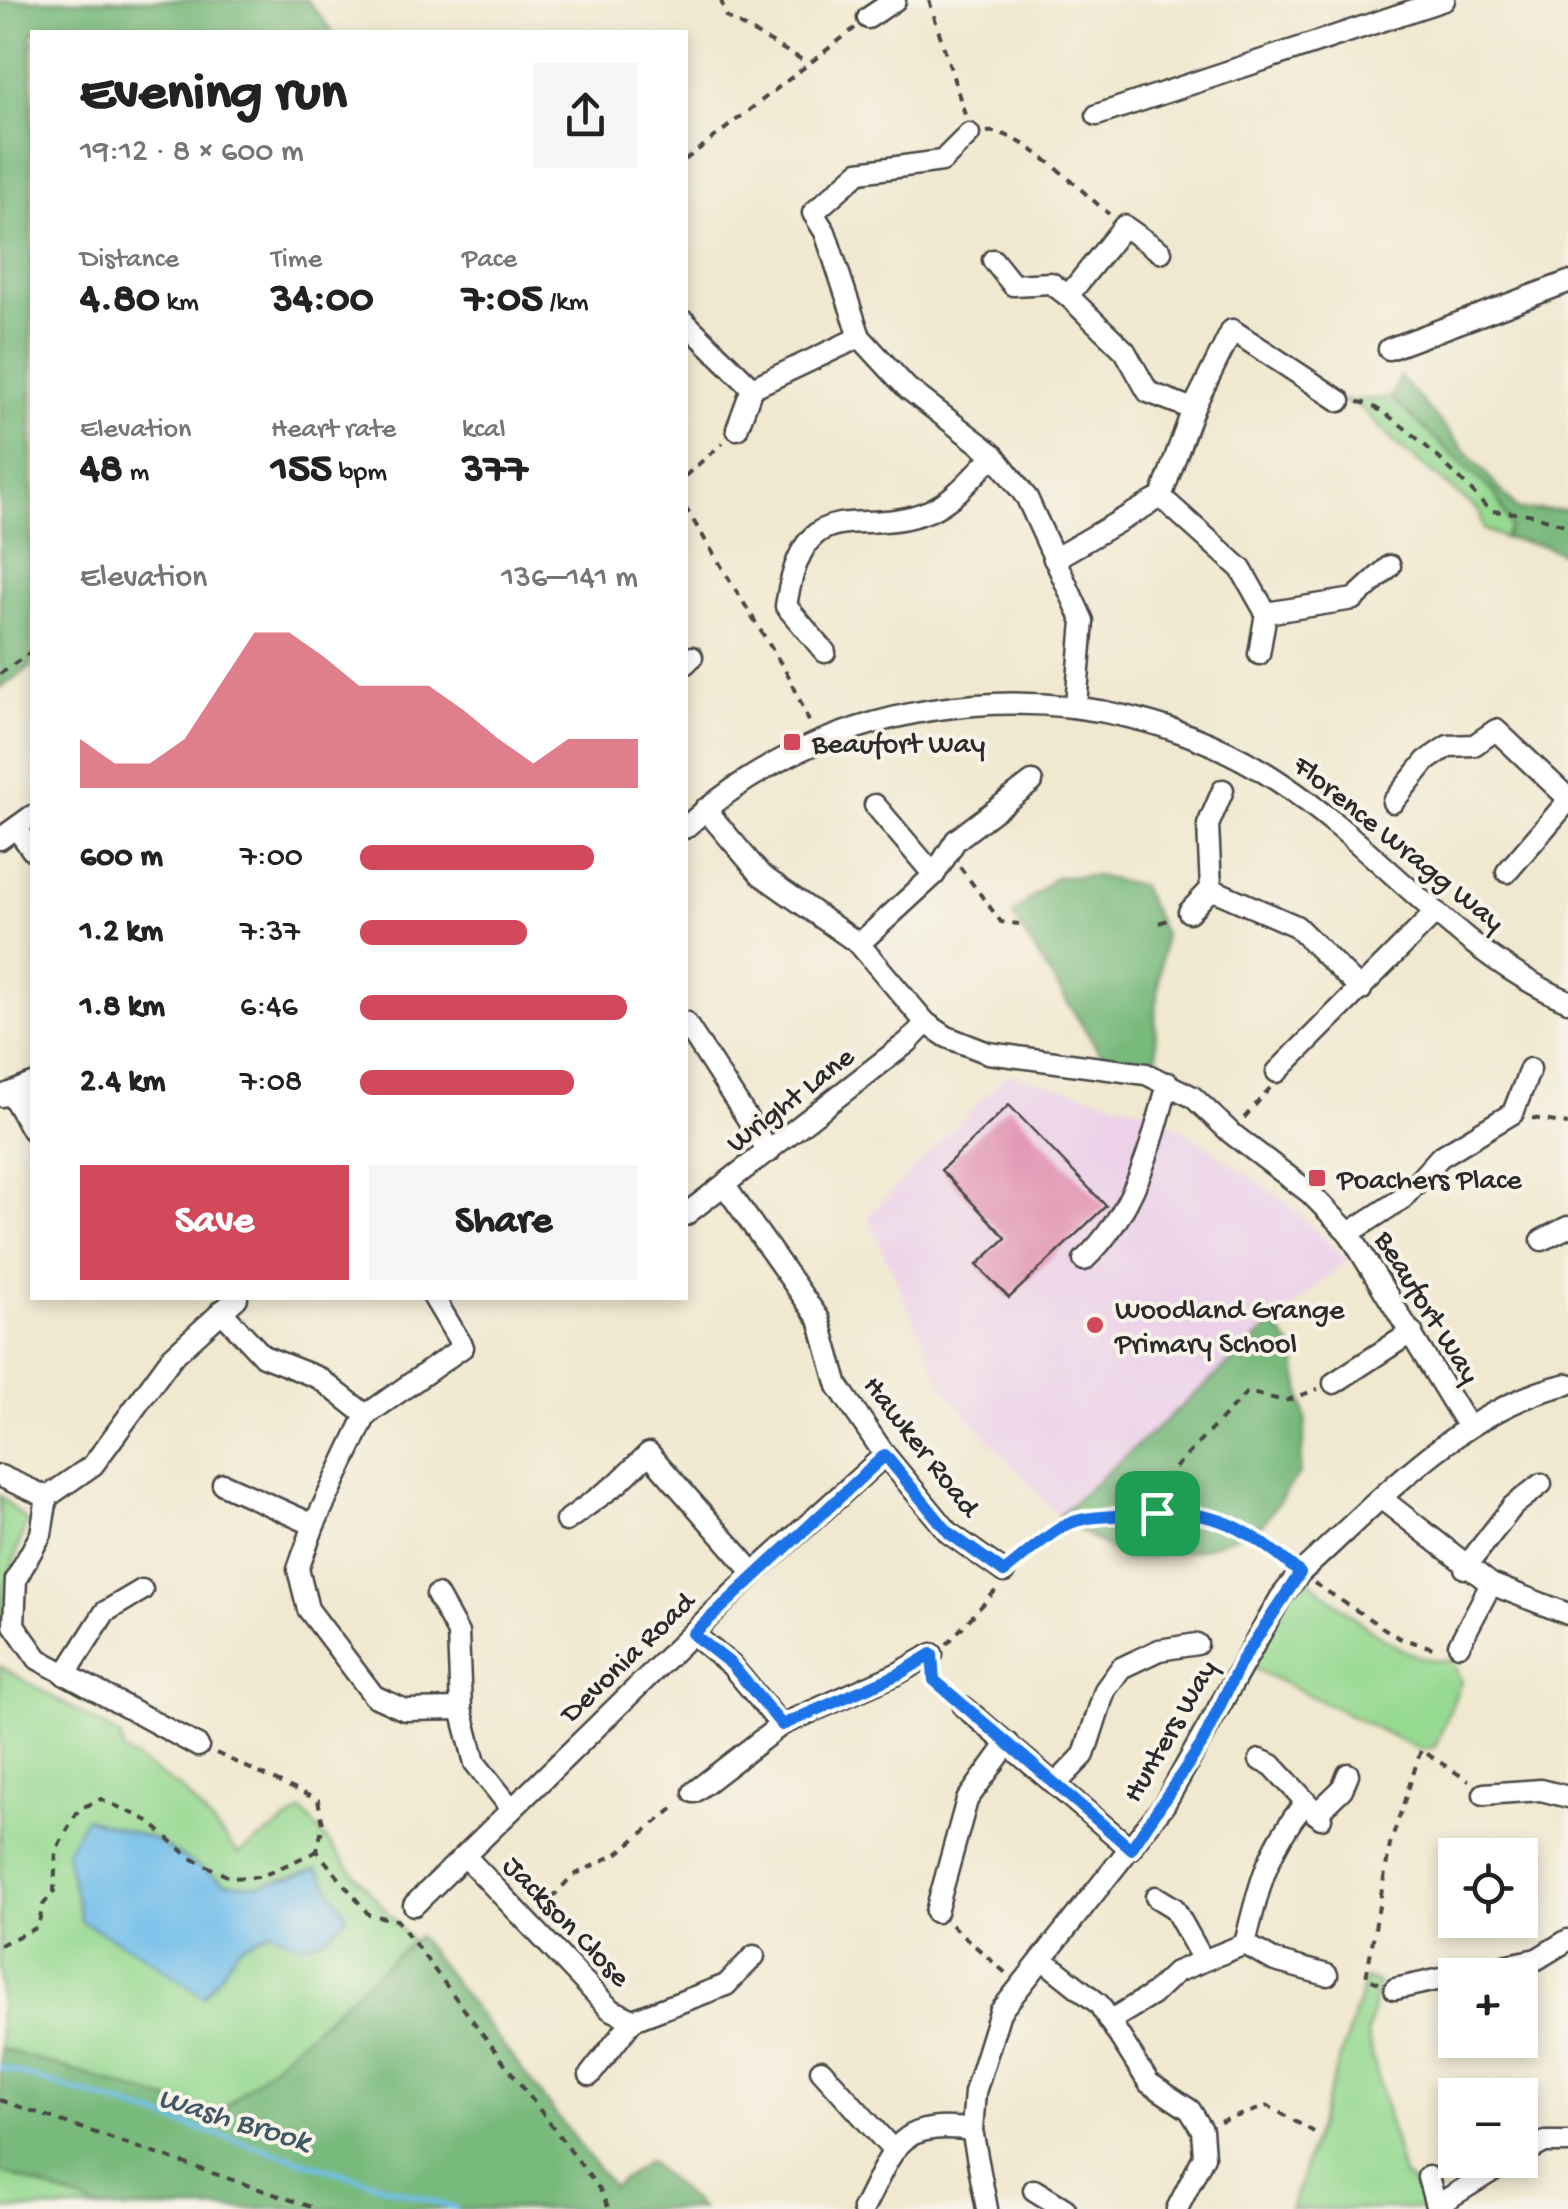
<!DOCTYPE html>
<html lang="en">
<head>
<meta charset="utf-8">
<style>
  :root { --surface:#fff; --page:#f6f6f6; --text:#222; --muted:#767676; --accent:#d1495b }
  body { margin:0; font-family:"Gochi Hand",sans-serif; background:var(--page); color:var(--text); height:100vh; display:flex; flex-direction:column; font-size:38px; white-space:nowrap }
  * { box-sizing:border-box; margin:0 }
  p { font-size:32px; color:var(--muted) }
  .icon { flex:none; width:55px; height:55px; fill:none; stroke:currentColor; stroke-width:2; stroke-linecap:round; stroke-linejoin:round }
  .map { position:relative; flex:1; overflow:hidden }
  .panel { position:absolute; left:30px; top:30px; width:658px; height:1270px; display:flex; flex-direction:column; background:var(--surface); border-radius:0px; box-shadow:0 5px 15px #0003 }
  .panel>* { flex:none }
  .tools { position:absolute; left:1438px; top:1838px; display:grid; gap:20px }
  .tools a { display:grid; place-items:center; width:100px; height:100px; border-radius:0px; background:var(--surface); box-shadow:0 5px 15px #0003; font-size:50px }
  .pin { position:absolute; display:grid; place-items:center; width:85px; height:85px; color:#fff; margin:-42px; border-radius:20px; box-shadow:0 5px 15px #0006 }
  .round { display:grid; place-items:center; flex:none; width:105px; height:105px; border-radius:0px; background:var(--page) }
  .head { display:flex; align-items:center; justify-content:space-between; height:170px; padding:0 50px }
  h1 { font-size:55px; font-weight:700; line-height:75px }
  .metrics { display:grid; grid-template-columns:repeat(3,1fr); gap:15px; height:170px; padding:10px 50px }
  .metrics div { display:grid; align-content:center }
  .metrics b { font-size:42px; font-weight:700 }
  .metrics small { font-size:28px; font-weight:400 }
  .metrics p { font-size:28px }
  .chart { height:280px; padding:20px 50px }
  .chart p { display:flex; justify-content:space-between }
  .chart svg { width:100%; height:180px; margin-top:10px; fill:var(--accent); opacity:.7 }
  .primary-button { display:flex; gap:20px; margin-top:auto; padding:20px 50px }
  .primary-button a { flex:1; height:115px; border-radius:0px; background:var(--accent); color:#fff; font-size:40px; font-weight:700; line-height:115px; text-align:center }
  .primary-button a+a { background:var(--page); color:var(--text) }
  ul { padding:0 50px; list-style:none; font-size:32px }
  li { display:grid; grid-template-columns:160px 120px 1fr; align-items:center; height:75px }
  li i { height:25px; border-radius:12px; background:var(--accent) }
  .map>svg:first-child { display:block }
  .built { fill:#ecd1e9 }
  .green { fill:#96d991; stroke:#60825e; stroke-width:2.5 }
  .forest { fill:#78b97b; stroke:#527253; stroke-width:2.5 }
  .water { fill:#71beeb; stroke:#4e748b; stroke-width:2.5 }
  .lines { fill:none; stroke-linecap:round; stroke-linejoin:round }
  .stream { stroke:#71beeb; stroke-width:5 }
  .building { fill:#e08daf }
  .minor-casing { stroke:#494744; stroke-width:25 }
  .path { stroke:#494744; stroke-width:4; stroke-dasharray:8 8; stroke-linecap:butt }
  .minor { stroke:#fff; stroke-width:20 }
  .route-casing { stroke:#fff; stroke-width:20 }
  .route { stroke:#1a73e8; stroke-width:12 }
  .poi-dot { fill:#d1495b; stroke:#f7f3e8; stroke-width:4 }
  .labels { text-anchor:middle; stroke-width:8; stroke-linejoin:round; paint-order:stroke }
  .poi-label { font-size:30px; fill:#2b2b2b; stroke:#f7f3e8; text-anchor:start }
  .street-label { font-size:30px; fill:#2b2b2b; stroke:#f7f3e8 }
  .water-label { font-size:32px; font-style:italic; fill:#405765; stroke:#f7f3e8 }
</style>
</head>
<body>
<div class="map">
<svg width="1568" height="2209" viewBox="0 0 1568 2209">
  <rect width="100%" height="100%" fill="#f7f3e8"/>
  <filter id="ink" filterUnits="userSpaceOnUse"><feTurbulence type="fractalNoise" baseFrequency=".01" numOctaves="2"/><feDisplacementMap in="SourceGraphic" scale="20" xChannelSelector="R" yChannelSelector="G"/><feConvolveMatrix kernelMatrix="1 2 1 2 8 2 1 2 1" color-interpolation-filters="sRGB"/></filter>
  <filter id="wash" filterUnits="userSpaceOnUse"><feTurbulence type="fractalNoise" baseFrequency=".0048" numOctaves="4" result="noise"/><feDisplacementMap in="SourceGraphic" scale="40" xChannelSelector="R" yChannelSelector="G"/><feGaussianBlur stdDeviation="2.25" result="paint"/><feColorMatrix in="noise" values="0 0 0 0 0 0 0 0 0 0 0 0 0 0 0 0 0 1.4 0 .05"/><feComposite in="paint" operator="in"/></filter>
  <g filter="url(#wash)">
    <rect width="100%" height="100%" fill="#f0e8cf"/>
    <polygon class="built" points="1008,1073 1146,1110 1185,1131 1285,1201 1347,1260 1058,1516 945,1390 868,1216"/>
    <g class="green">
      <polygon points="1391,398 1496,494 1512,527 1504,538 1483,529 1480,512 1393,441 1361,408 1340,401"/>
      <polygon points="0,1496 27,1521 5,1587 4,1622 0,1626"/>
      <path d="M1300,1573c38,29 102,95 152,87l9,22 -26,65 -14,3 -168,-82 28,-71z"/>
      <polygon points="0,1666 121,1737 123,1751 181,1789 239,1854 302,1811 415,1945 216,2115 0,2048"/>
      <polygon points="1366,1978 1378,1983 1367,2035 1403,2175 1429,2197 1432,2209 1291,2209"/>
      <polygon points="0,2171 101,2209 0,2209"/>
    </g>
    <g class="forest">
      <polygon points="0,0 307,0 333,32 32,32 32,666 0,688"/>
      <polygon points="1400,377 1518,510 1568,510 1568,556 1545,546 1504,538 1511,527 1495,494 1391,398"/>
      <polygon points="1095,876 1141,886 1164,934 1155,1020 1157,1064 1100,1053 1012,915 1055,877"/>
      <polygon points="1274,1324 1293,1349 1306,1420 1299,1474 1260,1527 1201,1549 1126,1560 1058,1516"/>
      <polygon points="418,1936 612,2187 648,2161 701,2209 101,2209 0,2171 0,2048 216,2115"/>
    </g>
    <polygon class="water" points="85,1818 152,1839 226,1883 260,1885 318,1869 347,1915 328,1935 301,1946 271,1931 240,1946 204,1997 140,1953 81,1921 66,1852"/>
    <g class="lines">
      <polyline class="stream" points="0,2067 456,2209"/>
    </g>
    <g id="blocks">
      <polygon class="building" points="1009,1105 1106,1206 1009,1298 977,1265 1006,1238 941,1170"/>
    </g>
  </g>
  <g filter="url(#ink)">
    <use href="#blocks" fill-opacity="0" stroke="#494744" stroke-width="2.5"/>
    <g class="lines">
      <defs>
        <g id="minor">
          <polyline points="868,18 895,0"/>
          <polyline points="1097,115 1444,0"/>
          <polyline points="969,134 942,161 859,172 813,213 825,232 860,337 907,388 994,455 1027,498 1083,621 1076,705"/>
          <polyline points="993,260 1013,285 1051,283 1068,296"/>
          <polyline points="685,322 752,388"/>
          <polyline points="1389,349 1568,282"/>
          <polyline points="1193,409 1232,330 1340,401"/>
          <polyline points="737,429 752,388 860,337"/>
          <polyline points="1161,497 1241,569 1266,613"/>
          <polyline points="1054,559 1161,497 1193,409 1148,392 1125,351 1068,296 1124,226 1161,252"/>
          <path d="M825,652l-39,-46c19,-121 71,-65 143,-95 27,-12 45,-36 65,-56"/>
          <polyline points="1259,654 1266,613 1354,599 1390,566"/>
          <polyline points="685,664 692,657"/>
          <polyline points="1393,802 1426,761 1448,746 1474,745 1496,730 1568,798"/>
          <polyline points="875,805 934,875"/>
          <polyline points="705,809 761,875 859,944 926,1023 947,1037 988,1053 1146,1074 1193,1097 1231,1133 1310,1193 1349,1233 1468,1427"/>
          <path d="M685,828c157,-147 415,-165 593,-47 101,66 178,172 290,220"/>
          <polyline points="17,829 32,850"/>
          <polyline points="0,839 32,816"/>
          <polyline points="1507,872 1568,801"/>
          <polyline points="1211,889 1296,926 1361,990"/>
          <polyline points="1189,912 1211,889 1208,825 1223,790"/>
          <polyline points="859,944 934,875 956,840 1032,782"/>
          <polyline points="685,1022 769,1152"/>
          <polyline points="1277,1072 1436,912"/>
          <polyline points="12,1095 32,1130"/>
          <polyline points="2,1096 32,1084"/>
          <polyline points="725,1186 819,1319 838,1386 885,1455 949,1533 1004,1572"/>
          <polyline points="685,1215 908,1042 926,1023"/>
          <polyline points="1349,1233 1403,1198 1440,1157 1513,1113 1530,1069"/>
          <polyline points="1542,1240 1568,1227"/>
          <path d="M1084,1260c50,-47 67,-112 84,-177"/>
          <polyline points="434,1298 463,1347 366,1415 314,1525 298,1569 308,1609 374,1696 405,1710 461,1709"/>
          <polyline points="221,1311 263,1356 319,1378 366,1415"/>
          <polyline points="1334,1383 1412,1332"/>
          <polyline points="0,1476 47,1497"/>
          <polyline points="223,1484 314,1525"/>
          <polyline points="47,1497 41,1534 16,1579 14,1625 38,1659 198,1746"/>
          <polyline points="47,1497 93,1465 172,1357 237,1298"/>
          <polyline points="1382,1499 1491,1584 1568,1614"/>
          <polyline points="566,1521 617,1484 649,1453 754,1573"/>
          <polyline points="1465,1568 1513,1506 1541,1484"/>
          <polyline points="437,1595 458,1633 461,1709 475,1763 511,1808"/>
          <polyline points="693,1634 731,1665 781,1725"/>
          <polyline points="1459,1645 1491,1584"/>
          <polyline points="65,1675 105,1612 142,1590"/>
          <polyline points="964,1707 1131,1849"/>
          <polyline points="1260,1760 1272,1765 1321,1818"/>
          <polyline points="1055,1785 1084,1755 1105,1690 1121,1668 1159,1650 1197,1644"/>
          <polyline points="694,1792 781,1725 899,1673 932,1654"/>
          <polyline points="1484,1794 1541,1790 1568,1797"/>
          <polyline points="1316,1814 1342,1789 1348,1774"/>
          <polyline points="465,1856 610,2009 633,2020 726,1985 754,1956"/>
          <polyline points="1156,1897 1174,1908 1203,1960"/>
          <polyline points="414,1905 754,1573 885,1455"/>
          <polyline points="936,1912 967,1800 1008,1743"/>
          <polyline points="1245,1944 1275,1961 1327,1975"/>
          <polyline points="1042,1959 1099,2004 1149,2083 1190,2110 1202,2130 1204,2156 1177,2209"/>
          <polyline points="1461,1975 1537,1959 1568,1940"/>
          <polyline points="1395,1989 1455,1976"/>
          <path d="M1109,2021l43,-26 24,-23 69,-28c14,-58 21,-92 59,-140"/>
          <polyline points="821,2070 891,2148"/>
          <polyline points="590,2075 633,2020"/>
          <polyline points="1520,2155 1545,2142 1568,2142"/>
          <polyline points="1428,2177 1437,2209"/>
          <polyline points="1034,2190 1065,2209"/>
          <polyline points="1436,2206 1510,2160"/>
          <path d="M863,2209c31,-58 32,-90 109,-79"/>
          <path d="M987,2209l-15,-79 3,-38 25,-80 164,-207 117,-208 19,-24c79,-71 161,-165 268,-189"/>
        </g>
      </defs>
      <use href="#minor" class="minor-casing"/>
      <g class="path">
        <polyline points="721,0 726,17 808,63"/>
        <polyline points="929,0 966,118"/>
        <path d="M987,132c33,-4 95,60 122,82"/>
        <polyline points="685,160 855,28"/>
        <path d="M1358,402c32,2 109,83 132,109l39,3 39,12"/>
        <polyline points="685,476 723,443"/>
        <polyline points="685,507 791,680 810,724"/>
        <polyline points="0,674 32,651"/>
        <polyline points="960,867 1001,922 1019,924"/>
        <polyline points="1159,923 1170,919"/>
        <polyline points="1244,1118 1270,1088"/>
        <polyline points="1532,1118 1568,1124"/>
        <path d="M1017,1562c59,-47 67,-43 140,-49"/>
        <path d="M1287,1562c-48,-41 -68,-47 -130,-49l17,-44 73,-77 38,9 33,-12"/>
        <polyline points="1314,1583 1399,1638 1440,1650"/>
        <polyline points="947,1644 997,1589"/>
        <polyline points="934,1675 949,1694"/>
        <polyline points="216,1753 318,1800 323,1824 317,1851 369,1915 397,1920 600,2190 609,2209"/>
        <polyline points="541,1910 572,1876 618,1853 679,1804"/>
        <polyline points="951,1925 1008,1975"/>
        <polyline points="0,1945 38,1927 43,1905 54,1891 56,1850 79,1809 101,1799 147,1820 191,1858 231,1878 260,1877 317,1851"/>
        <polyline points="1379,1983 1366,1978 1390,1845 1421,1750 1469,1781"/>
        <polyline points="0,2100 317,2209"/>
        <polyline points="1220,2122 1268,2106 1314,2132"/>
      </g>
      <use href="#minor" class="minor"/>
    </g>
  </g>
  <g class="lines" filter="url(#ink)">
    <defs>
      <path id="route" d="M885,1455l64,78 55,39c18,-14 36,-31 55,-43 19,-13 44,-12 67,-14 85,-7 109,3 174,58l-59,89 -40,83 -70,104 -197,-169 -2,-26 -33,20 -117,51 -51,-61 -38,-30z"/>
    </defs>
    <use href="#route" class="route-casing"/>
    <use href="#route" class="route"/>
  </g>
  <g class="poi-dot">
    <rect x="782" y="732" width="20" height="20" rx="5"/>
    <rect x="1307" y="1168" width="20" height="20" rx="5"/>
    <circle cx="1095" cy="1325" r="10"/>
  </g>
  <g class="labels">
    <g class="poi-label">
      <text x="812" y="752">Beaufort Way</text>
      <text x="1337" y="1188">Poachers Place</text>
      <text x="1115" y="1318">Woodland Grange<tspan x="1115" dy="34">Primary School</tspan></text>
    </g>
    <g class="street-label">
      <text transform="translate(1400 842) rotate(39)" y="10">Florence Wragg Way</text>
      <text transform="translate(789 1098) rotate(-38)" y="10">Wright Lane</text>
      <text transform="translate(1429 1306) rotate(58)" y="10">Beaufort Way</text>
      <text transform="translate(923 1445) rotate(52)" y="10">Hawker Road</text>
      <text transform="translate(626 1656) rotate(-44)" y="10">Devonia Road</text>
      <text transform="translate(1168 1730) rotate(-60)" y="10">Hunters Way</text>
      <text transform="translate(568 1920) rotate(46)" y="10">Jackson Close</text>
    </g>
    <g class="water-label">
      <text transform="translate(235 2117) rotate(17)" y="11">Wash Brook</text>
    </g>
  </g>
</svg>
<div class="tools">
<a><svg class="icon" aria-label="locate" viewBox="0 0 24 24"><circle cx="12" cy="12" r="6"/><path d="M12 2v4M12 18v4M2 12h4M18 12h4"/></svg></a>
<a>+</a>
<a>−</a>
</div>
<div class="pin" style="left:1157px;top:1513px;background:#1e9e55"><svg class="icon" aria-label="arrive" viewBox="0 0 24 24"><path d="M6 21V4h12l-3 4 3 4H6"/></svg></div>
<section class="panel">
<div class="head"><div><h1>Evening run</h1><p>19:12 · 8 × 600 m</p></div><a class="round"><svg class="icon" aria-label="share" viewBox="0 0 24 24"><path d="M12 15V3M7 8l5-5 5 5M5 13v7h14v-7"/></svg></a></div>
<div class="metrics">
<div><p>Distance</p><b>4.80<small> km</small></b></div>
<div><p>Time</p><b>34:00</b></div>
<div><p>Pace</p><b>7:05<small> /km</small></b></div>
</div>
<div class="metrics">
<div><p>Elevation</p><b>48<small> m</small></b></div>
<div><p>Heart rate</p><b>155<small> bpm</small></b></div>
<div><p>kcal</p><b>377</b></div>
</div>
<div class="chart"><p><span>Elevation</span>136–141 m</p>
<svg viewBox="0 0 160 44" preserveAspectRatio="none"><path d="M0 44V32L10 38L20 38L30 32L40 19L50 6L60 6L70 12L80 19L90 19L100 19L110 25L120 32L130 38L140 32L150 32L160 32V44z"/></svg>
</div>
<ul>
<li><b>600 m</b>7:00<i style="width:84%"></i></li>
<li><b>1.2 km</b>7:37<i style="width:60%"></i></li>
<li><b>1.8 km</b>6:46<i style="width:96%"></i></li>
<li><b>2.4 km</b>7:08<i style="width:77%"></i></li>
</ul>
<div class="primary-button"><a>Save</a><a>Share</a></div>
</section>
</div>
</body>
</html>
